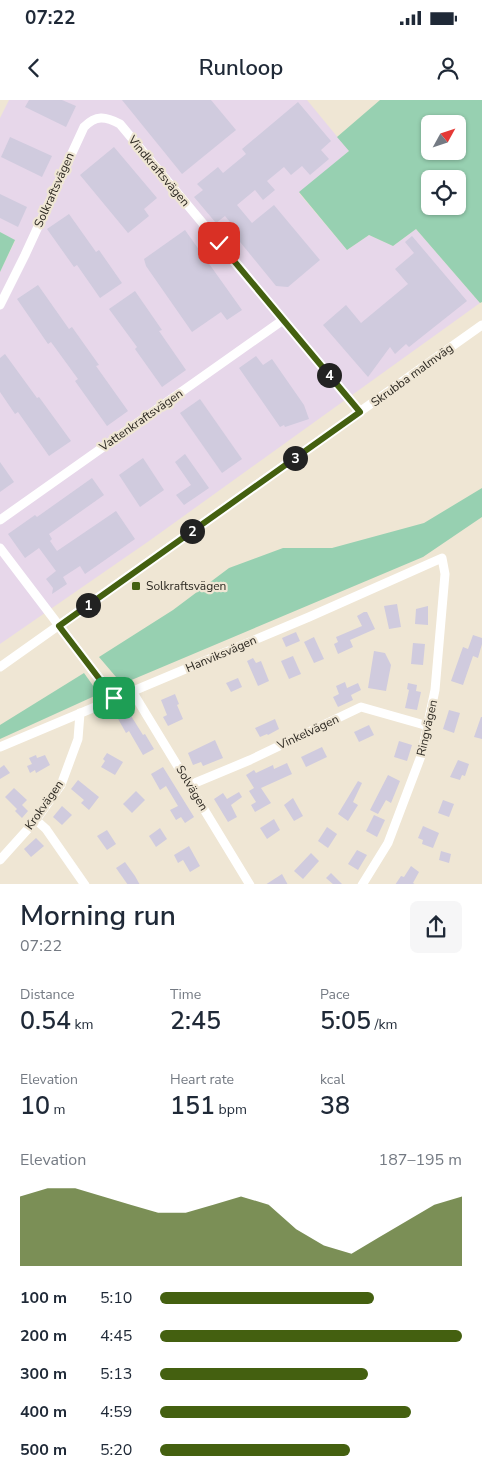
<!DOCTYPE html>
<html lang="en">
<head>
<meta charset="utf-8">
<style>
  :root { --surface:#fff; --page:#f6f6f7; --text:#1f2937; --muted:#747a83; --accent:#446010 }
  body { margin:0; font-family:"Nunito Sans",sans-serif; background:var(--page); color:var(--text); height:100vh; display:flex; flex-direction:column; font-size:19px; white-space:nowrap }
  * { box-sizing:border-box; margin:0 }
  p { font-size:16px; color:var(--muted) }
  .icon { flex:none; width:28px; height:28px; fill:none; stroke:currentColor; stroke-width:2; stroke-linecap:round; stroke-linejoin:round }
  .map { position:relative; height:784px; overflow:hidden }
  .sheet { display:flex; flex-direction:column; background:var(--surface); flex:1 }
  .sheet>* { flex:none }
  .needle { width:32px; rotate:50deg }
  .buttons { position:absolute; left:421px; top:15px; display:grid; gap:10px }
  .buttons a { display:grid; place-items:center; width:45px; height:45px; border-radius:8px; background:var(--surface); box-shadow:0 1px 4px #0004; font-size:25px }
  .pin { position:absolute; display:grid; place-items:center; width:42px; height:42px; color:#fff; margin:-21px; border-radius:10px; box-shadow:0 2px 8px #0006 }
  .km { position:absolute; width:25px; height:25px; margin:-12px; border-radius:50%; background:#222; color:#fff; font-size:14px; line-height:25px; text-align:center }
  .round { display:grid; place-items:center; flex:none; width:52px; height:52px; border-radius:8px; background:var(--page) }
  .headline { display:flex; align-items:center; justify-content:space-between; height:85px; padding:0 20px }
  h1 { font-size:28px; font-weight:600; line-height:38px }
  .figures { display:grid; grid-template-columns:repeat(3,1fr); gap:8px; height:85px; padding:5px 20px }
  .figures div { display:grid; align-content:center }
  .figures b { font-size:25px; font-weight:600 }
  .figures small { font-size:14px; font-weight:400 }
  .figures p { font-size:14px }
  .chart { height:140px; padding:10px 20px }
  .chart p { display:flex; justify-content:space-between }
  .chart svg { width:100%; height:90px; margin-top:5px; fill:var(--accent); opacity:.7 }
  ul { padding:0 20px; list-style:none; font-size:16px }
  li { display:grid; grid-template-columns:80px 60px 1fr; align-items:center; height:38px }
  li i { height:12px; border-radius:6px; background:var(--accent) }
  .status { display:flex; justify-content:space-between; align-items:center; height:35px; padding:0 25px; background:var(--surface); direction:ltr }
  .status svg { height:14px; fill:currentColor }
  header { display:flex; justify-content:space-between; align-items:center; height:65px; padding:0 20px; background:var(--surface); font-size:22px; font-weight:600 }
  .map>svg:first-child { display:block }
  .commercial { fill:#e7d7ea }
  .green { fill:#97d0b1; fill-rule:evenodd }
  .building { fill:#d0cbde }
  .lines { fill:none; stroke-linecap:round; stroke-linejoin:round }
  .minor { stroke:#fff; stroke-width:9 }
  .route-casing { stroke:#fff; stroke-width:10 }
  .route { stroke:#446010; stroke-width:6 }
  .poi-dot { fill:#446010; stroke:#efe6d4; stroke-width:2 }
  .labels { text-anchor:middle; stroke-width:4.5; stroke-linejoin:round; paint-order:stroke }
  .street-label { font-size:12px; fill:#2c2821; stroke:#efe6d4 }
  .poi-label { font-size:12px; fill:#2c2821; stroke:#efe6d4; text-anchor:start }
</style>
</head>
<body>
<div class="status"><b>07:22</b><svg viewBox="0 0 49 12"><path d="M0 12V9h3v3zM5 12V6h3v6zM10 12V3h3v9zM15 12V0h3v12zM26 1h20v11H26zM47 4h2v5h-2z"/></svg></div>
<header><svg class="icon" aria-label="back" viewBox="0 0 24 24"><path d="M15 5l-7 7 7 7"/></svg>Runloop<svg class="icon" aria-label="person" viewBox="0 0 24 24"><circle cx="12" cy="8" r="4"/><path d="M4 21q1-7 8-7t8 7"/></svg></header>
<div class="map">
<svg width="482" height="785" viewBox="0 0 482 785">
  <rect width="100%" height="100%" fill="#efe6d4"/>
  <polygon class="commercial" points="9,0 307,0 349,51 299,93 347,150 369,135 393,146 416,129 480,203 149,441 0,544 0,172 15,141 0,132 0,18"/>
  <g class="green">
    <path d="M380,0h102v202l-2,1 -64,-74 -23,17 -24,-11 -22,15 -48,-58 50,-41 -12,-14zM430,24h28v27h-28zM430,79h28v27h-28z"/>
    <polygon points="0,132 15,140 0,172"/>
    <polygon points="482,388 482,417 423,457 122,584 99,557 173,510 229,468 283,448 332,448 424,423"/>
    <polygon points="84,573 99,594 0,639 0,625"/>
  </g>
  <g class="building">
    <polygon points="29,0 62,0 76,6 66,27 25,7"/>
    <polygon points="122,0 211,0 236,30 182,74"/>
    <polygon points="298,2 331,41 321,50 329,59 310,75 302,66 291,75 284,67 267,81 275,90 263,100 255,90 237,105 252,123 274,105 320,160 288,187 276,186 236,137 240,134 225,116 216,123 194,97 203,90 197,84 218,67 223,73 246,54 242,49"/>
    <polygon points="10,37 52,56 42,77 1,57"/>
    <polygon points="114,47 157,98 144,109 149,116 128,133 80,75"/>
    <polygon points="0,94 27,107 18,127 0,118"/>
    <polygon points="69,114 96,152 99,150 122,183 100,198 77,165 74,167 47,129"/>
    <polygon points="185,130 242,210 227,220 221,212 192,232 146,166 144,159"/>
    <polygon points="412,136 467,201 409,247 406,244 395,254 390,247 368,277 323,225 346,205 361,223 408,184 395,169 414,153 405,142"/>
    <polygon points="38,185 69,229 72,227 99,265 96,266 128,311 107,326 75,281 78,279 51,242 48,244 17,199"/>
    <polygon points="135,191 162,230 159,231 186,270 162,287 135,249 137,247 109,209"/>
    <polygon points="5,254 37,298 39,297 71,341 49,356 18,312 15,314 0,292 0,258"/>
    <polygon points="256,256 263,265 272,259 304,305 309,319 285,327 284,325 280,327 239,268"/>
    <polygon points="200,299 242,359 222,373 180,313"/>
    <polygon points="185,354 209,388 184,405 176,395 191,385 175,362"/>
    <polygon points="143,358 164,390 140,407 119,375"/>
    <polygon points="0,362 14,382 0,392"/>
    <polygon points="92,378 104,395 49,434 52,439 50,441 57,451 116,411 135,439 85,474 80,466 63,477 67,484 52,494 53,488 46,479 56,471 39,448 25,458 8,434 35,415 37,417"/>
    <polygon points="397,504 401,527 389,529 384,506"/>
    <polygon points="428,506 428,525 415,524 416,509"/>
    <polygon points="364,512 367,512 375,529 350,540 353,547 338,554 334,544 338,542 336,537 362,526 357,516"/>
    <polygon points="296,532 300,541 286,547 282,538"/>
    <polygon points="473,535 482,538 482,544 478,558 473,556 463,585 451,581 463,547 468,549"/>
    <polygon points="314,537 324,559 314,563 304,542"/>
    <polygon points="413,543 425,544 423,565 411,564"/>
    <polygon points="374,551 385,553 391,565 386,591 368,588"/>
    <polygon points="293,556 301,574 289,579 281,561"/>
    <polygon points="253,558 256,563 261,561 269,581 258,586 247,561"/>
    <polygon points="238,578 242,587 231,592 226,583"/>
    <polygon points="345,582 347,588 358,583 361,590 351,595 353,600 338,607 333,597 339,594 336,586"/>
    <polygon points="408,583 417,585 416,591 421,592 417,610 405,608 409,590 407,589"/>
    <polygon points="175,594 179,604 177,605 183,619 168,626 163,617 167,615 161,600"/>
    <polygon points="449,610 460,613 454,633 443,629"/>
    <polygon points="128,611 143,635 145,634 154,649 143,655 129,631 126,633 117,617"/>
    <polygon points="481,617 482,617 482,639 474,637"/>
    <polygon points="275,619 279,629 268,635 267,634 260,637 255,628"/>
    <polygon points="369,625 374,635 359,642 354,632"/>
    <polygon points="215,640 223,658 203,666 201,662 193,665 188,653"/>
    <polygon points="399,641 412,645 407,661 394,657"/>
    <polygon points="322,647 327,657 306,667 301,657"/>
    <polygon points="107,653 123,662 115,675 101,667 105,661 103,659"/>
    <polygon points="36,655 37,658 45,655 50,665 36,673 35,670 30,673 27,666 32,664 29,658"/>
    <polygon points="458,660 469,664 465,676 462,675 460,680 450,677"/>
    <polygon points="287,663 292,674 261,688 271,703 255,712 251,705 256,702 249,691 254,688 246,675 254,670 256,673 273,665 274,669"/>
    <polygon points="4,665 10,673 0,679 0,668"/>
    <polygon points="163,667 194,717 185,723 181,717 176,720 170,710 178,706 166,686 160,690 151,674"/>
    <polygon points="388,675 400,681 391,703 386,700 378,714 370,710"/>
    <polygon points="78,680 99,697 89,710 81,703 84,700 71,689"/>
    <polygon points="358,681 362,683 353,702 358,705 348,721 338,714"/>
    <polygon points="14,688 27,700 22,705 28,711 22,718 15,711 17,709 5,697"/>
    <polygon points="136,691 145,700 132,713 123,704"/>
    <polygon points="239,692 242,697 231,705 237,717 228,722 214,699 223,693 227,699"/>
    <polygon points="293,698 303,716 294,721 284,705"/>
    <polygon points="443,700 454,704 449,717 438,713"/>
    <polygon points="62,706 72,715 62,725 53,717"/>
    <polygon points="374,715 385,720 377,737 366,731"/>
    <polygon points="274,719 280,730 267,739 260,728"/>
    <polygon points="423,726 439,733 433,748 422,744 423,740 418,738"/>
    <polygon points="327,727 337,734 328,748 318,741"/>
    <polygon points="160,728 167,739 156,747 149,736"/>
    <polygon points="107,730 116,744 107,750 97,736"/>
    <polygon points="36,738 44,746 31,757 24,749"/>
    <polygon points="189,746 200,766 190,772 183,760 178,763 174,755"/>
    <polygon points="357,750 367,755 358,770 348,764"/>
    <polygon points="441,751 451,754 449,763 439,760"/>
    <polygon points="311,753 319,761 303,779 294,771"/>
    <polygon points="125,762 135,776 140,785 128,785 116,768"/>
    <polygon points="411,766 419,772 413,783 416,785 395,785 401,776 404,777"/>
    <polygon points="331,773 343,785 334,785 326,778"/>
    <polygon points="282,774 288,785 265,785"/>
  </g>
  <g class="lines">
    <g class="minor">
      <path d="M0,205l25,-50 59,-128c12,-12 21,-11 36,-3l240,288"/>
      <polyline points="0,420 283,220"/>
      <polyline points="0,448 114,598"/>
      <polyline points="0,567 482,225"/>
      <polyline points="132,591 250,785"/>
      <polyline points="0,647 309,517 442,458 445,474 435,590 421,656 388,743 362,785"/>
      <polyline points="190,685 250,660 361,607 428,626"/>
      <polyline points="36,720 46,729 85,785"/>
      <polyline points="0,760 36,720 61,685 78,639 80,613"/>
    </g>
  </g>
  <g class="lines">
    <defs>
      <polyline id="route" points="114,598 59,526 360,312 219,143"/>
    </defs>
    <use href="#route" class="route-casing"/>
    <use href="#route" class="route"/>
  </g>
  <rect class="poi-dot" x="131" y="481" width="10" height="10" rx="2.5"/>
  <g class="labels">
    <g class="street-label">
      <text transform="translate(159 71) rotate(50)" y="4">Vindkraftsvägen</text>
      <text transform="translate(54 90) rotate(-66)" y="4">Solkraftsvägen</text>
      <text transform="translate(412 275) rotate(-36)" y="4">Skrubba malmväg</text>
      <text transform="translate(141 320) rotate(-35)" y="4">Vattenkraftsvägen</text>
      <text transform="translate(221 554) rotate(-23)" y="4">Hanviksvägen</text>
      <text transform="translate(427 628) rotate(-77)" y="4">Ringvägen</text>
      <text transform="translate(308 632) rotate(-25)" y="4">Vinkelvägen</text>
      <text transform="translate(192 688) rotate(59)" y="4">Solvägen</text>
      <text transform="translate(44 705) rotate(-55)" y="4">Krokvägen</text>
    </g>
    <g class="poi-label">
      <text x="146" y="490">Solkraftsvägen</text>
    </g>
  </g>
</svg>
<div class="buttons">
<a><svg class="needle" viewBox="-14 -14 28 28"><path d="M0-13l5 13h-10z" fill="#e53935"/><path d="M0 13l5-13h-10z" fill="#747a83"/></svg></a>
<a><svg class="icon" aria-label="locate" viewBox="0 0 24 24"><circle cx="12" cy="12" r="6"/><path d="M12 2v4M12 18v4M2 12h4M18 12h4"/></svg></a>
</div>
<div class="pin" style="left:114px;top:598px;background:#1e9e55"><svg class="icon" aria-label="arrive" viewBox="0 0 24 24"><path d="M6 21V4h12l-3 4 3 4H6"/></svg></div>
<div class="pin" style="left:219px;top:143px;background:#d93025"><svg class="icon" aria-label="check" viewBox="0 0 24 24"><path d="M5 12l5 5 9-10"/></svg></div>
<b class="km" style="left:88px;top:505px">1</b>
<b class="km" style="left:192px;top:431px">2</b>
<b class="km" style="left:295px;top:358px">3</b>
<b class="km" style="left:329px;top:275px">4</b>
</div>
<section class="sheet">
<div class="headline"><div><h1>Morning run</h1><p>07:22</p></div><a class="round"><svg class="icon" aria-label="share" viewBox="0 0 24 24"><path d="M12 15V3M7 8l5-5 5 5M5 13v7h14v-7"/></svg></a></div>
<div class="figures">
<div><p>Distance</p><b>0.54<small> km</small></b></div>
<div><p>Time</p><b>2:45</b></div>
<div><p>Pace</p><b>5:05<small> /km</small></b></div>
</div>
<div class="figures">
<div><p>Elevation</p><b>10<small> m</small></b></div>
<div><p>Heart rate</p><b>151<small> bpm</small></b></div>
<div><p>kcal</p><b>38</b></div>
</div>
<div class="chart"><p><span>Elevation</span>187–195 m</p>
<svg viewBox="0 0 160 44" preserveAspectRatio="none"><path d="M0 44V10L10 6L20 6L30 10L40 14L50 18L60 18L70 14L80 10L90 14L100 26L110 34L120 38L130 30L140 22L150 14L160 10V44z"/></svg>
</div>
<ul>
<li><b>100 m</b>5:10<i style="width:71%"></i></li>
<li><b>200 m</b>4:45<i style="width:100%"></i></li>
<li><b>300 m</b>5:13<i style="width:69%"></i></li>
<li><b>400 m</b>4:59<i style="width:83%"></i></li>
<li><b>500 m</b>5:20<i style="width:63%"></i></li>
</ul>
</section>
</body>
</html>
